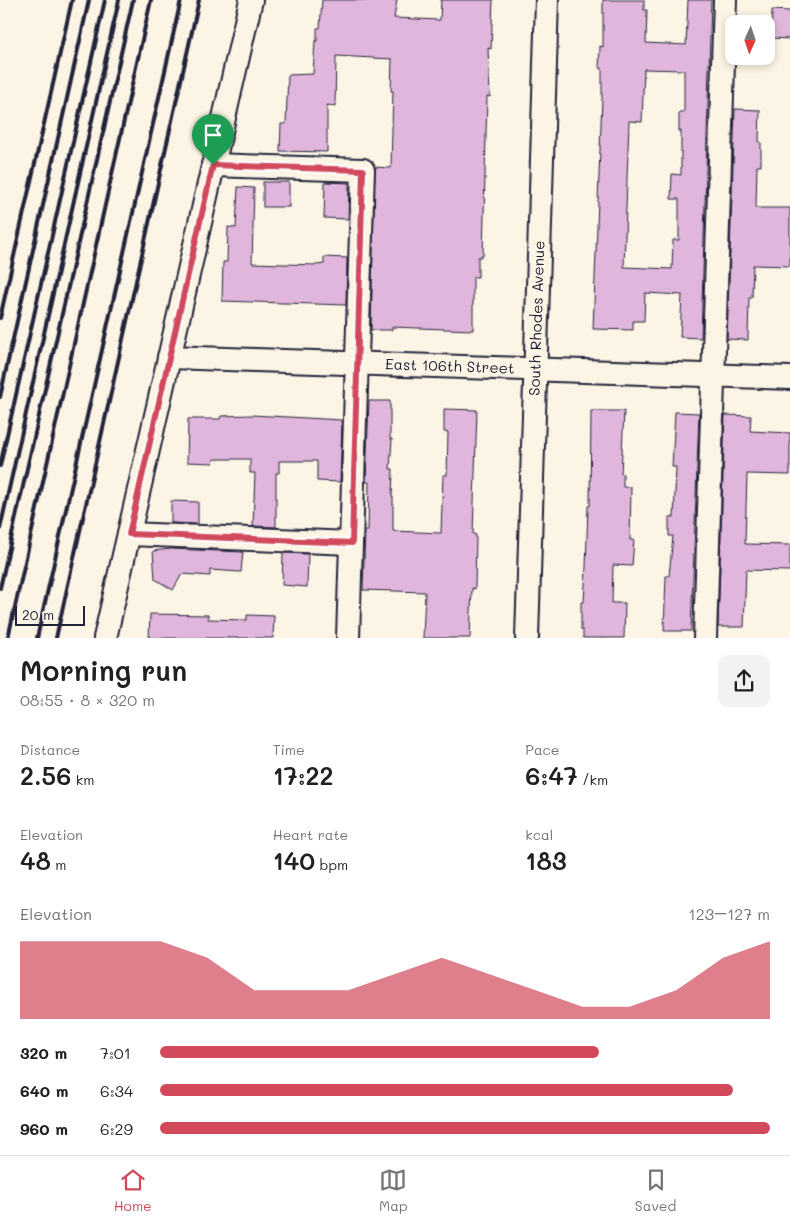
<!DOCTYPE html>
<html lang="en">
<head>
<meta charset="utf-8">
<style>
  :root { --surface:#fff; --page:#f2f2f2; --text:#202124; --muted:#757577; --line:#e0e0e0; --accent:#d1495b }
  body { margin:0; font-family:Mali,sans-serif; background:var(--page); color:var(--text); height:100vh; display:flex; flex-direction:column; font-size:19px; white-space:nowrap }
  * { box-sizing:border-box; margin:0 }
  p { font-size:16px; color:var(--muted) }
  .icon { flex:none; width:28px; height:28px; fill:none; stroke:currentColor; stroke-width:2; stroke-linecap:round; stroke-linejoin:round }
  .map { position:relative; height:638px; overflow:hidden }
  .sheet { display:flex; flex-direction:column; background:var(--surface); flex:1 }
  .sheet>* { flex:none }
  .needle { width:32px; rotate:183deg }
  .fabs { position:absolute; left:725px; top:15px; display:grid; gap:10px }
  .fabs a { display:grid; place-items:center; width:50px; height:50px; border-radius:10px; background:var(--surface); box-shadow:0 2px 8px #0003; font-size:25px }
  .scale { position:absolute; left:15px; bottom:12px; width:70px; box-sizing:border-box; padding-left:5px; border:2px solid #22223b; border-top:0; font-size:14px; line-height:18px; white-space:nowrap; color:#22223b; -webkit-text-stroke:4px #fcf5e5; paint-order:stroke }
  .pin { position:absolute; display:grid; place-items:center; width:42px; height:42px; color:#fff; margin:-51px -21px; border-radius:50% 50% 50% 0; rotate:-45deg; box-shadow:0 0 5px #0007 }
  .pin .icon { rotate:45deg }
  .round { display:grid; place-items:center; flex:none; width:52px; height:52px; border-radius:10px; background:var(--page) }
  .overview { display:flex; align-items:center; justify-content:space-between; height:85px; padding:0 20px }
  h1 { font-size:28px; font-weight:600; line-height:38px }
  .stats { display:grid; grid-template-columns:repeat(3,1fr); gap:8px; height:85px; padding:5px 20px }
  .stats div { display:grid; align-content:center }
  .stats b { font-size:25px; font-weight:600 }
  .stats small { font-size:14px; font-weight:400 }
  .stats p { font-size:14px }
  .chart { height:140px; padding:10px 20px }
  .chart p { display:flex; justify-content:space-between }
  .chart svg { width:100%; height:90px; margin-top:5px; fill:var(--accent); opacity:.7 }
  ul { padding:0 20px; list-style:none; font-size:16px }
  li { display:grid; grid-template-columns:80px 60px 1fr; align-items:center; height:38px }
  li i { height:12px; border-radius:6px; background:var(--accent) }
  .tab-bar { display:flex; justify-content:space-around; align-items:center; height:70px; border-top:1px solid var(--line); background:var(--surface); font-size:14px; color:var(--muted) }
  .tab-bar a { display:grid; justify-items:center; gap:2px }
  .tab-bar .active { color:var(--accent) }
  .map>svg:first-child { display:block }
  .building { fill:#e1b6dc; stroke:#22223b; fill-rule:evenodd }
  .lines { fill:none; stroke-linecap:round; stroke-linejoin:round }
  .minor-casing { stroke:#22223b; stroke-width:26 }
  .minor { stroke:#fcf5e5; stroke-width:22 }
  .rail { stroke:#22223b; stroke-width:4 }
  .route-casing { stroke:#fff; stroke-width:10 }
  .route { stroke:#d1495b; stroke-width:6 }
  .labels { text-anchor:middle; stroke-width:4.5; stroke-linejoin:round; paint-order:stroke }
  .street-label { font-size:15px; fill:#22223b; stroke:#fcf5e5 }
</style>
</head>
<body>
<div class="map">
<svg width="790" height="638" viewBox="0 0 790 638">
  <rect width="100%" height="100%" fill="#fcf5e5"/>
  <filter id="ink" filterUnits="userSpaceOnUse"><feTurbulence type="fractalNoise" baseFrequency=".02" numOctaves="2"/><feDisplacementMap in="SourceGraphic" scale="10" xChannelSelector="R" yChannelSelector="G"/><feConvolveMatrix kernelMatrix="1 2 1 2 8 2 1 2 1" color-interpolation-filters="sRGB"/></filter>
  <g filter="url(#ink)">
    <g class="building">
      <polygon points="322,0 397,0 394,18 440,20 441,0 493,0 491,49 488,48 490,97 487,96 483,255 481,255 481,257 478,257 478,277 473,277 473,330 392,327 392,330 371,330 375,167 391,168 393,91 391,91 392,59 336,56 335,106 327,105 327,152 280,151 281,124 286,124 288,75 313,74 315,41 317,41 317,28 320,28"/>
      <path d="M603,0h41v10h3l-1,33 40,2 2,-45h23l-10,338 -21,-1 2,-42 -37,-2 -1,28h-11v9l-40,-1 9,-231v-30h-3l1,-22 3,1zM644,69l40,1v42h-5v19h2v44l-9,-1 -1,25h8v41h-6l-1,29 -48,-2 5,-146 13,1z"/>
      <polygon points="772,10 790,11 790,39 771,38"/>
      <polygon points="735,109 760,110 759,142 761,142 761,166 757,166 756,208 790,208 790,266 753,265 752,298 749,298 748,340 727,339"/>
      <rect x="263" y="182" width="26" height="25"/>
      <polygon points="325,182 349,183 348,219 324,218"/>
      <polygon points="238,187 254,188 252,263 317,265 324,264 324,257 347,258 346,305 222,301 223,262 227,262 228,227 236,228"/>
      <polygon points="369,401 390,401 390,439 392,439 390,469 393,469 392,497 393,497 393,531 441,533 443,475 447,475 448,432 444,432 444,409 477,410 473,534 476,535 475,589 472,588 470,638 423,638 425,592 363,590 365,531 368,531 369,482 366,482"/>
      <polygon points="591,411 624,411 621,474 623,474 623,487 631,487 630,540 634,540 632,566 613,565 612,603 625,603 624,638 583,638 583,630 581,630 581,602 584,602 586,567 588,506 590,506"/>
      <polygon points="675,412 699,413 691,631 664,631 666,576 669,576 673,536 669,536 669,517 674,517 676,467 672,467"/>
      <polygon points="252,415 342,420 340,482 317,481 317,461 279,461 279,473 276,473 276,527 253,526 255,473 250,473 250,459 214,459 213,463 187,462 188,419 220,419 221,416"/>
      <polygon points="725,415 751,416 750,431 790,433 790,475 747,474 745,544 790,545 790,571 746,570 744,627 718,627"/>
      <polygon points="171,501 198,502 198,524 171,523"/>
      <polygon points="171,549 243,552 241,572 210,570 210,576 182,574 173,590 155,579 153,551"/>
      <polygon points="283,553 308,554 307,587 282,585"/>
      <polygon points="150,614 208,615 208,619 247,620 247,615 274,616 273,638 149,638"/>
    </g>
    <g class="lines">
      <defs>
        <g id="minor">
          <polyline points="213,165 363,170 348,638"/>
          <path id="s1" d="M169,357l621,21"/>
          <polyline points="129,534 351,543"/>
          <polyline points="105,638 251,0"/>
          <path id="s2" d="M527,638l20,-638"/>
          <polyline points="705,638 725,0"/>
        </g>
      </defs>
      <use href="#minor" class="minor-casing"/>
      <use href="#minor" class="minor"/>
      <g class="rail">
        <polyline points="0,318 72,0"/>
        <polyline points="0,397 89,0"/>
        <polyline points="0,466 105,0"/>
        <polyline points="0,529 119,0"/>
        <polyline points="0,588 133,0"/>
        <polyline points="8,638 151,0"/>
        <polyline points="37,638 181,0"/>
        <polyline points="56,638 199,0"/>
      </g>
    </g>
  </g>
  <g class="lines" filter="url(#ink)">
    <defs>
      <polygon id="route" points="213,165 363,170 352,543 129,534"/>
    </defs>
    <use href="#route" class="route-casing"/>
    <use href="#route" class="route"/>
  </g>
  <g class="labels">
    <g class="street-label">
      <text dy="5" stroke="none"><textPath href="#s2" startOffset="320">South Rhodes Avenue</textPath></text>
      <text dy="5" stroke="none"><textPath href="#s1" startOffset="281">East 106th Street</textPath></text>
    </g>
  </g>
</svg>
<div class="fabs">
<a><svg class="needle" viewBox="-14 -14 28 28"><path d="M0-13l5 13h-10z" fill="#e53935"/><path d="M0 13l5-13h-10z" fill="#757577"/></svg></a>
</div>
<div class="scale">20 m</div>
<div class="pin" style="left:213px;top:165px;background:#1e9e55"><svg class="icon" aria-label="arrive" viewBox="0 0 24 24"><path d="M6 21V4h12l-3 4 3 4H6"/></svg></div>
</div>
<section class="sheet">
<div class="overview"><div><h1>Morning run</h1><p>08:55 · 8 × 320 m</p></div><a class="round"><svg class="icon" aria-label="share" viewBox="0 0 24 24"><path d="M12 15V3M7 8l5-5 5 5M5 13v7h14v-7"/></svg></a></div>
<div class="stats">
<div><p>Distance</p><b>2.56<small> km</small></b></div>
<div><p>Time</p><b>17:22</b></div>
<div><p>Pace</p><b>6:47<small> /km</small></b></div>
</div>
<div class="stats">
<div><p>Elevation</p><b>48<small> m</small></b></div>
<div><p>Heart rate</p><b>140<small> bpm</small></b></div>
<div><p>kcal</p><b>183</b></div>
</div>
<div class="chart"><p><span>Elevation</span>123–127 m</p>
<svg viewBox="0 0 160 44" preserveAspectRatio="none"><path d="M0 44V6L10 6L20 6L30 6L40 14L50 30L60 30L70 30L80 22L90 14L100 22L110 30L120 38L130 38L140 30L150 14L160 6V44z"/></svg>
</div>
<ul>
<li><b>320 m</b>7:01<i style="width:72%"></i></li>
<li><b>640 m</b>6:34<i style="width:94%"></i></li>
<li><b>960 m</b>6:29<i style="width:100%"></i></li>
</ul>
</section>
<nav class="tab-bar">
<a class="active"><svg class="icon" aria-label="home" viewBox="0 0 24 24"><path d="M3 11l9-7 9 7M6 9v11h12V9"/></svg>Home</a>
<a><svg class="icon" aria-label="map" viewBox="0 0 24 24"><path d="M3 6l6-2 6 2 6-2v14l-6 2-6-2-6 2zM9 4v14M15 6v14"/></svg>Map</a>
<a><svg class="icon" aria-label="saved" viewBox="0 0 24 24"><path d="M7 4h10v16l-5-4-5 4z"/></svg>Saved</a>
</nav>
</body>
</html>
